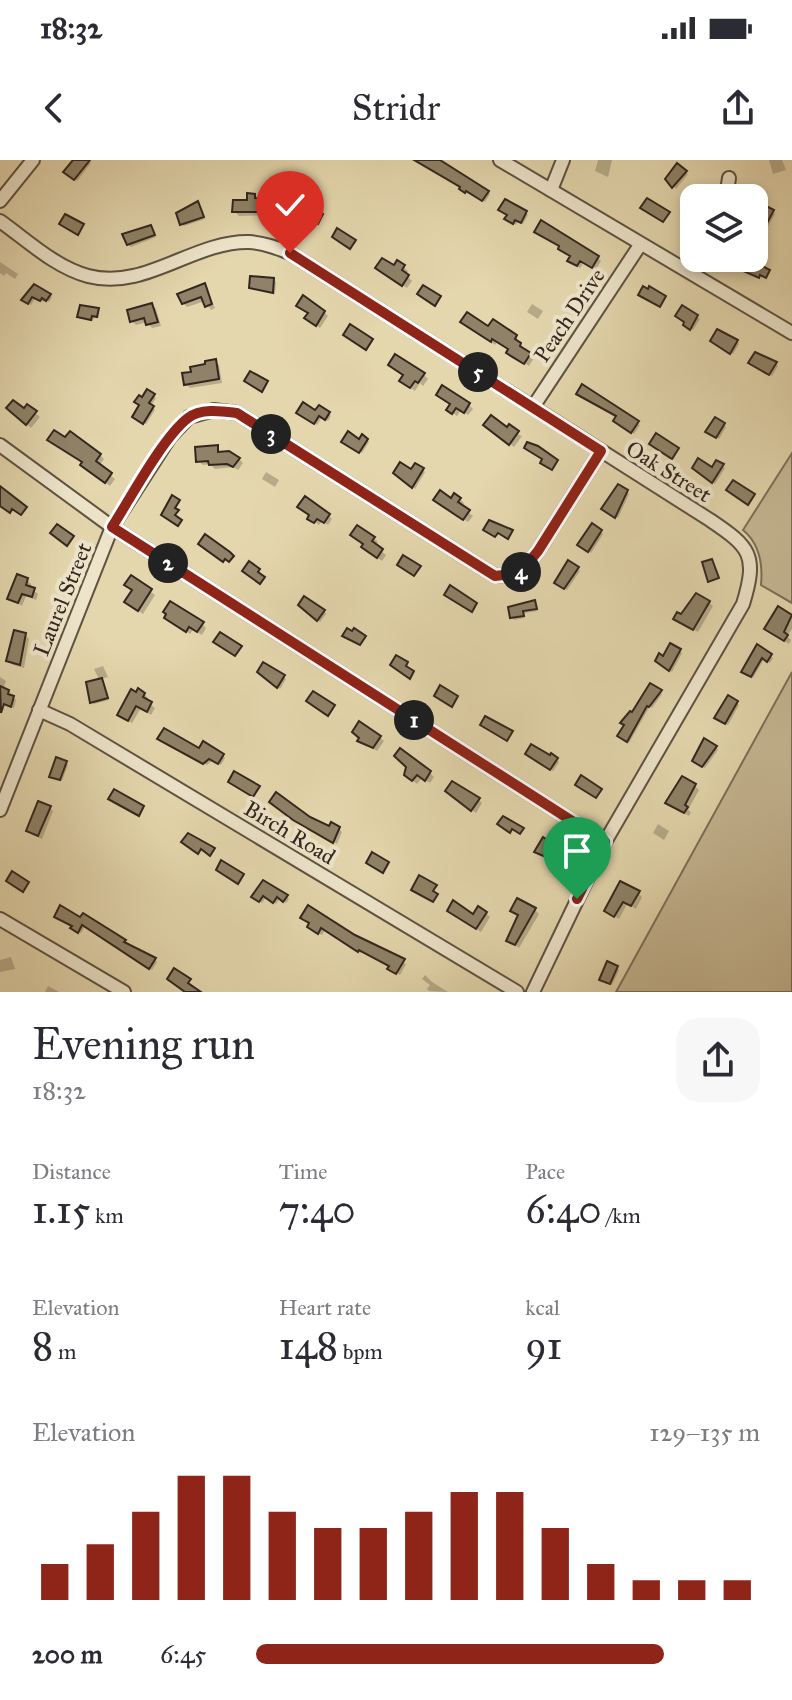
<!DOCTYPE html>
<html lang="en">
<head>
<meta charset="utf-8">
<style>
  :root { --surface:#fff; --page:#f7f7f7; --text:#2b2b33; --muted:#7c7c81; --accent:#8f2418 }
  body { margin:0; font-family:"IM FELL Great Primer",serif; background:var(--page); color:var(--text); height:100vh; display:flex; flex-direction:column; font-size:30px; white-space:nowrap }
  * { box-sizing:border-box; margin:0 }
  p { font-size:26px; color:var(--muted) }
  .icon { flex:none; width:44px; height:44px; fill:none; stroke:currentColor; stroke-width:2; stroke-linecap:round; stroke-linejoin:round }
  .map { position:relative; height:832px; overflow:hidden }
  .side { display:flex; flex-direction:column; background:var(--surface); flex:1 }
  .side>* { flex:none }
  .buttons { position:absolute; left:680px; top:24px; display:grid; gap:16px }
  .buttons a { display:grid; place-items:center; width:88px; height:88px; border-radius:16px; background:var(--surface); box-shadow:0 4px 12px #0003; font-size:40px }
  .pin { position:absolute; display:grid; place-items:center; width:68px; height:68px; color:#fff; margin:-82px -34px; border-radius:50% 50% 50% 0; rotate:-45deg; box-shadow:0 0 8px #0007 }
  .pin .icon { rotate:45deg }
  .km { position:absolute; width:40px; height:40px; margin:-20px; border-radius:50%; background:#222; color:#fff; font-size:22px; line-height:40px; text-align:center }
  .round { display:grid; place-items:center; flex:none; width:84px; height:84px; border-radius:24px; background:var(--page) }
  .head { display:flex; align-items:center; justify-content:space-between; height:136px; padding:0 32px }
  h1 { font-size:44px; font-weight:600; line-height:60px }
  .stats { display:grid; grid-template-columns:repeat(3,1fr); gap:12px; height:136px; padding:8px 32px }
  .stats div { display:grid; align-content:center }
  .stats b { font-size:40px; font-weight:600 }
  .stats small { font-size:22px; font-weight:400 }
  .stats p { font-size:22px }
  .chart { height:224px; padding:16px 32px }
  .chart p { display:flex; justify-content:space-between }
  .chart svg { width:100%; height:144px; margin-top:8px; stroke:var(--accent); stroke-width:6 }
  ul { padding:0 32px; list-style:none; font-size:26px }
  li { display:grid; grid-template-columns:128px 96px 1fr; align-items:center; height:60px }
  li i { height:20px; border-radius:10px; background:var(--accent) }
  .status { display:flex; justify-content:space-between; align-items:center; height:56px; padding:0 40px; background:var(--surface); direction:ltr }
  .status svg { height:22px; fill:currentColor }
  header { display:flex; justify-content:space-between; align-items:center; height:104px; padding:0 32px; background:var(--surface); font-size:36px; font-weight:600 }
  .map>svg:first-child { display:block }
  .green { fill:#c6b895; stroke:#7c6f5a; stroke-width:2 }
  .shadow { fill:#0003 }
  .building { fill:#8f8268; stroke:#32261e; stroke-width:2 }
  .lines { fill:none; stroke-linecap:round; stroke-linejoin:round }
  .minor-casing { stroke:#5e5242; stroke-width:16 }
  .minor { stroke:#ede4ca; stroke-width:12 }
  .route-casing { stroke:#fff; stroke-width:16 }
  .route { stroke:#8f2418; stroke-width:10 }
  .labels { text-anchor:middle; stroke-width:8; stroke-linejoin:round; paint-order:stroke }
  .street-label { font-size:22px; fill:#32261e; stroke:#ede4ca }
</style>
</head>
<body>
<div class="status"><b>18:32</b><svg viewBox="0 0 49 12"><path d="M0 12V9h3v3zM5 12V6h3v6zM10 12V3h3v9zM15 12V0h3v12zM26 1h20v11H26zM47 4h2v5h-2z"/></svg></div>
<header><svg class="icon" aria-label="back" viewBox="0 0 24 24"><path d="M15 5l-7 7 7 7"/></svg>Stridr<svg class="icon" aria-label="share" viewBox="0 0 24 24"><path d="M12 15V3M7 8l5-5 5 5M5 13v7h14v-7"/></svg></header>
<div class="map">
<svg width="792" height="832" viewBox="0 0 792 832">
  <rect width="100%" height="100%" fill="#e4d6ad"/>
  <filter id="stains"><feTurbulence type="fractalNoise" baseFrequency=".0025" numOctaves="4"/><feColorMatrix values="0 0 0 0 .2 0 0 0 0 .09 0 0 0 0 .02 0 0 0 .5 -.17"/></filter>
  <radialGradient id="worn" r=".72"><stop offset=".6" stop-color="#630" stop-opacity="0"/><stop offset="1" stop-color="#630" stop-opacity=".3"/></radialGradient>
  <g class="green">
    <path d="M792,293v150l-31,-18c2,-21 -1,-41 -18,-55z"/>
    <polygon points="792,512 792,832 616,832"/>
  </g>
  <g class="shadow">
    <polygon points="75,0 91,3 77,21 66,12"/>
    <polygon points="427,0 435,0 490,34 485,42 463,31 462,27"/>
    <polygon points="598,0 612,0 608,17 595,11"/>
    <polygon points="769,0 782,0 786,10 773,14"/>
    <polygon points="677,6 688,14 676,29 668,19"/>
    <polygon points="254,36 269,45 268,55 239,56 234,51 249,43"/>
    <polygon points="198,44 205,59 184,66 182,64"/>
    <polygon points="772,52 775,54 767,68 758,63"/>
    <polygon points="526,53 528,55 523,64 518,61 516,65 509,61 509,55"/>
    <polygon points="150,67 156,77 131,87 128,84"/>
    <polygon points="572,97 597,97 601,101 596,109 584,102 580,108 573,104"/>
    <polygon points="0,102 18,114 15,119 6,113 4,116 0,113"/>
    <polygon points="398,103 408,111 406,115 412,121 407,128 382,112 394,108"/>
    <polygon points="274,120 276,122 275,134 251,127"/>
    <polygon points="204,126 215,148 211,150 205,141 187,147 183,143"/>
    <polygon points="27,135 49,135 52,137 49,142 45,139 43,142 35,138 31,145 26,142"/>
    <polygon points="532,144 543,151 538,159 527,152"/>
    <polygon points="152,145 156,149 161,166 152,168 147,162 136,165 132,161"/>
    <polygon points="682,148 700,159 693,170 687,167"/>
    <polygon points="98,150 99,158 94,157 93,161 80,156"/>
    <polygon points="324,152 328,156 320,168 311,162 309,154"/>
    <polygon points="494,162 516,177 523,190 534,198 529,206 513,196 510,190 497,182 495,185 467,166 489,169"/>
    <polygon points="737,181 739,184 733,194 715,183"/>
    <polygon points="215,201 219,205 222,223 190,228 186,224"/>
    <polygon points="776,204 778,206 772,216 753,205"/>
    <polygon points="405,215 424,215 428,219 423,226 420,223 415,231 406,225"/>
    <polygon points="154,236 156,238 151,246 155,250 146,264 137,259"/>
    <polygon points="469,245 473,249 468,255 461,250 457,256 449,250"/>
    <polygon points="28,247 40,257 31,268 9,248 24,251"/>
    <polygon points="316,253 329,254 331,256 328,261 322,257 317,265 301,255"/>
    <polygon points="618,257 640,265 634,274 618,263"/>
    <polygon points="724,264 726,267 719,279 710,274"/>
    <polygon points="490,269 508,270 522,276 514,287"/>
    <polygon points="367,280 369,282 362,293 346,284"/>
    <polygon points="217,287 221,294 239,299 243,303 238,310 233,307 215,309 210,304 203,305 198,301"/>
    <polygon points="100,295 104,299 99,306 115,319 110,326 87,309 84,303"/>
    <polygon points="722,306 725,308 715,324 696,310 713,310"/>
    <polygon points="423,310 425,312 415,329 396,312"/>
    <polygon points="266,312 279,320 275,327 262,319"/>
    <polygon points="627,332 629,334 618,358 606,351"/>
    <polygon points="460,339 464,343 461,347 473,356 468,362 440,344"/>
    <polygon points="328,355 332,359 328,365 322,361 319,365 311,359"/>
    <polygon points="600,371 603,374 591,393 582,387"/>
    <polygon points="374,378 378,382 375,386 386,395 382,401 363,387"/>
    <polygon points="577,409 580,411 567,430 558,425"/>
    <polygon points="131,418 155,435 143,454 130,445 134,430"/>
    <polygon points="27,420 31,424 30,428 38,434 36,440 26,436 22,446 9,438"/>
    <polygon points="534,442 538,451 524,453 525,458 514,460 512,457"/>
    <polygon points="708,442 713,446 698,472 680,462 682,457"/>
    <polygon points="779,449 792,457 792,469 787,476 791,480 789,484 771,473"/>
    <polygon points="307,451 324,451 326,454 320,462"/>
    <polygon points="171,461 202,464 206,468 202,475 193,470 190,474"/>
    <polygon points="25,475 29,479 24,508 13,505 8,501"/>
    <polygon points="757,487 773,498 770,503 764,499 753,518 746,513"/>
    <polygon points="679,490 682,493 672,512 660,503"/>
    <polygon points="264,505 286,519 280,529 272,524"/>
    <polygon points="103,506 108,517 100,519 104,523 109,540 94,544 92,542 100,521 94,509"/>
    <polygon points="0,517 6,521 3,530 16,540 14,548 0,543"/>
    <polygon points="660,532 662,534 652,548 650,546 629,583 622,578 620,576"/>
    <polygon points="144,534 148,538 146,541 155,548 151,555 141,548 132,563 123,558 136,535"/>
    <polygon points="737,543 739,545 728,565 719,560"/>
    <polygon points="380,577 384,581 377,591 360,580"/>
    <polygon points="162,581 223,596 225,598 221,605 213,600 207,605"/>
    <polygon points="716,588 718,590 705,608 697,603"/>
    <polygon points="530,596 552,596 559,602 553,611"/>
    <polygon points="66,603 68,605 62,621 54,618 51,616"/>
    <polygon points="430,613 434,617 430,623 422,618 417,624 406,615"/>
    <polygon points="695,626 699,630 688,650 691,652 689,656 672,646"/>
    <polygon points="452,635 478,639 482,643 476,653"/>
    <polygon points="49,647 53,651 42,679 33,675 28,671"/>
    <polygon points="309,659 330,669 332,665 339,669 342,672 337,684 299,663"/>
    <polygon points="658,664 669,671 664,680 653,673"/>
    <polygon points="264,723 287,737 289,739 286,743 280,738 276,744 266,737 262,743 254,737"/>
    <polygon points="638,733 642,737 636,749 627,744 619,759 606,750"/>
    <polygon points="535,750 539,754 519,788 509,780 519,756 513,751"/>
    <polygon points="486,753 490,757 481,772 453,754 474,756"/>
    <polygon points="84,755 155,800 157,802 152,810 85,766 81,773 59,759 81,760"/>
    <polygon points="311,764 354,777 406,804 400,815 390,807 363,791 361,793 325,770 322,775 312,770"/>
    <polygon points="11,797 15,809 0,812 0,800"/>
    <polygon points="616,808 619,810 612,825 604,822"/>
    <polygon points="425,815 432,822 448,832 429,831 427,829 430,825 422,819"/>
    <polygon points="48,826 59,832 45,832"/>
  </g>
  <g class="building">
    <polygon points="73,0 90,0 74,20 63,12"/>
    <polygon points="414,0 440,0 489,31 482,41 466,31 465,33 459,29 460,27"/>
    <polygon points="677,3 687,11 672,28 665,19"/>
    <polygon points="247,33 255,34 255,38 266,39 265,52 232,52 233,40 247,40"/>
    <polygon points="647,38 670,52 663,62 640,48"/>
    <polygon points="505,39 527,51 521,63 515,60 513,64 504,59 507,55 498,50"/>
    <polygon points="198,41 204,57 180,65 176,53"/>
    <polygon points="294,41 323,54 318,64 288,52"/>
    <polygon points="762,44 774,50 765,67 754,62"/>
    <polygon points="65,54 84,64 78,75 59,64"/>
    <polygon points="541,60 599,96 592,108 580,101 577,106 567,101 570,96 558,89 559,86 534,72"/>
    <polygon points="151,65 155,75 127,85 122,74"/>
    <polygon points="337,68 356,80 350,89 332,77"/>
    <polygon points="382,98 394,105 397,100 405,105 402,110 409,115 402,126 375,108"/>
    <polygon points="747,98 770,110 766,118 760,115 759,118 741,110"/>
    <polygon points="250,116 274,118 273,133 249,128"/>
    <polygon points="205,123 212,144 205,147 201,137 182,144 177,134"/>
    <polygon points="34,124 51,134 46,141 42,138 40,141 32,137 28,144 21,140"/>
    <polygon points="423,125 441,136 435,146 417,134"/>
    <polygon points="643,126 648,129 649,126 666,136 660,147 638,135"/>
    <polygon points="303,135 325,151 316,166 304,158 308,153 296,146"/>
    <polygon points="152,143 158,162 146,165 144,158 130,162 127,150"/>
    <polygon points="80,145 99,148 97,157 92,156 91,160 77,157"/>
    <polygon points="682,145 698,155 690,170 683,165 684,162 675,156"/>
    <polygon points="467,152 488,166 493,159 517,175 515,179 521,183 520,186 531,193 524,204 506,193 508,189 492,179 491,182 460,162"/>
    <polygon points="350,164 373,179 366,190 343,175"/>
    <polygon points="717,169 738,180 730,194 710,181"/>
    <polygon points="755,192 777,202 769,215 748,203"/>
    <polygon points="395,194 425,213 418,223 415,221 410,228 399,221 403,215 388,205"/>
    <polygon points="216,199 219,219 184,225 182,213 191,212 190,207 205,204 205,201"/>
    <polygon points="250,211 268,221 262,232 244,221"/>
    <polygon points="582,224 639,261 631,273 613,261 616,256 576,234"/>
    <polygon points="442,225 470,243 464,253 456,248 452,254 446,250 450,244 436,235"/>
    <polygon points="147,229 155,234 149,243 154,246 143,264 132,257 139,245 134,242 139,235 142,237"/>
    <polygon points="13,240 24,248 27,244 37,251 26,265 6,248"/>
    <polygon points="303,242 315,250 319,245 330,252 325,260 319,256 314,264 296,253"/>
    <polygon points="491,255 507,267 509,264 519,271 509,285 483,265"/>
    <polygon points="715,257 725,263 716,278 705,272"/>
    <polygon points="54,270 65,277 70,271 101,294 96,301 112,313 105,323 80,305 82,302 47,280"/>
    <polygon points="348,271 359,279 362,274 368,279 359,293 341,282"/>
    <polygon points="656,273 679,288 672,299 649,284"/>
    <polygon points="527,282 538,286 558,300 552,310 540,303 542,299 524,288"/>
    <polygon points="218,285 218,292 229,291 240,298 233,307 227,304 209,305 208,301 196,302 195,287"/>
    <polygon points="698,298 712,307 716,300 724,304 712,323 692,308"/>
    <polygon points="400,302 411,309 415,303 424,308 412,328 393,313"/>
    <polygon points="733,320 755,334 748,345 726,330"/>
    <polygon points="618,324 628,330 615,358 601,349"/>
    <polygon points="0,326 27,347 21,355 12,349 10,353 0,346"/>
    <polygon points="440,330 451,338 454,333 461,338 458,342 470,350 463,360 433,340"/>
    <polygon points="172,335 180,340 175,348 179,350 175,355 182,360 178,366 161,355"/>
    <polygon points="305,336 330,354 324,363 317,359 314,363 307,359 309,355 297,347"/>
    <polygon points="489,360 513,370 508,379 498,373 495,377 483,370"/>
    <polygon points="592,363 602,370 588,392 577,385"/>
    <polygon points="57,364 74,376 67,386 50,373"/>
    <polygon points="357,365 375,377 372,381 383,389 377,398 361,387 363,384 350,375"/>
    <polygon points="205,374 230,392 234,396 229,402 225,399 223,402 198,384"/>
    <polygon points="403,395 421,406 414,416 397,405"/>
    <polygon points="712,399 719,418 708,422 702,402"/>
    <polygon points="568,400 579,407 564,429 554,423"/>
    <polygon points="249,401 260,409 258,412 265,417 260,424 242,411"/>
    <polygon points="17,414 28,418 26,425 35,428 32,437 22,434 18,443 7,439"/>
    <polygon points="131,415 152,429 138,451 124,442 132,430 124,425"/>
    <polygon points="450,425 477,443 472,452 444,435"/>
    <polygon points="696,433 710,441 693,470 673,459 677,452 681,454"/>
    <polygon points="304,436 325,450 317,461 298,445"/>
    <polygon points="535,440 537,449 523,451 524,456 510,458 508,447"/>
    <polygon points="170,441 204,462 197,472 189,467 186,472 164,458 166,454 163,452"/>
    <polygon points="778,446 792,455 784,472 788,475 784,481 764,469"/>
    <polygon points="347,468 352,471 354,468 366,476 360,485 342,476"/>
    <polygon points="14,470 26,473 20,505 6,501"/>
    <polygon points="220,472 242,486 235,496 213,482"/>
    <polygon points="670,483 681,489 669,511 655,501 659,493 663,496"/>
    <polygon points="757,484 772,494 767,502 762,498 751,517 741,512"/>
    <polygon points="396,495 408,502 406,506 414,511 410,519 390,505"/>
    <polygon points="263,502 285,515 277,528 257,512"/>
    <polygon points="102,518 108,538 90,543 86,522"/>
    <polygon points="650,523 662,530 649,547 647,546 627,582 617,576 624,565 620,563 630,551 632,552"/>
    <polygon points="440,525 458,536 452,547 434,536"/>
    <polygon points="0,526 9,530 8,534 14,536 11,547 4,544 1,553"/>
    <polygon points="138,528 145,533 143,537 152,542 147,552 136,546 128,561 117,555 131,529 136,532"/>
    <polygon points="313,531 335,545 328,556 306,541"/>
    <polygon points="728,535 738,541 725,564 714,558"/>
    <polygon points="485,556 513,571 507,581 480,565"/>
    <polygon points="359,561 381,576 373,588 357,581 359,578 352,572"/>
    <polygon points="164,568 199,588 203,581 224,594 218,604 209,599 203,604 157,579"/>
    <polygon points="704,578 717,586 702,607 692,601"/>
    <polygon points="531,584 550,595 551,593 558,598 550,610 525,594"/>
    <polygon points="400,588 431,611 425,621 417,615 412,621 404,615 406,607 394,596"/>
    <polygon points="56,597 67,601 60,620 49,617"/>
    <polygon points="234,611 260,626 253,637 228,622"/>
    <polygon points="581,615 602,629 596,638 575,625"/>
    <polygon points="682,616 696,624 685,645 688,647 684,653 665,643"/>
    <polygon points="452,621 480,638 471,651 445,631"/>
    <polygon points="114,629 144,646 139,656 108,639"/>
    <polygon points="276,632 310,657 329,666 331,662 340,667 333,683 293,660 269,642"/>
    <polygon points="38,641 51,646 38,676 26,671"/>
    <polygon points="503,656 524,668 520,674 512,669 510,673 497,664"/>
    <polygon points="188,673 215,688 210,696 201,689 198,694 181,682"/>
    <polygon points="543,677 566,694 560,703 534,692"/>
    <polygon points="372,692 389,702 383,713 366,703"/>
    <polygon points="221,700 244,714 238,724 216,710"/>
    <polygon points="12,711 29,722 23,732 6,721"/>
    <polygon points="419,715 437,725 433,731 438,734 433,742 411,730"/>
    <polygon points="263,720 288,735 283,742 277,737 273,743 263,736 259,742 251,737"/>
    <polygon points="620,721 640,731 631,746 623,742 614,757 604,751"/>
    <polygon points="517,738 536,748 515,785 506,781 518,755 510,751"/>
    <polygon points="453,740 473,754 478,746 487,752 476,769 447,751"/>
    <polygon points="60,745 80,757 83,753 126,780 124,782 156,798 149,809 82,765 78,773 70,768 72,766 54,757"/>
    <polygon points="308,745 355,775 405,799 396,814 387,809 389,806 359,790 358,792 321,768 318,774 307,767 309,763 300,758"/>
    <polygon points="607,801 618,806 610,824 599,820"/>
    <polygon points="174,808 191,819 188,823 201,832 185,832 167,819"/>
  </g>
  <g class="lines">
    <defs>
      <g id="minor">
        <polyline points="500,0 792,173"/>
        <polyline points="551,30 563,0"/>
        <polyline points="726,38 729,18"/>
        <polyline points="0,41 33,0"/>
        <path d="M0,61c28,20 55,46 88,55 57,15 105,-35 161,-34 15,1 28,6 41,11l420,267c40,27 48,35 33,84l-138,238 -72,150"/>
        <polyline points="685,109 694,93"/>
        <polyline points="533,247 640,85"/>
        <polyline points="0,285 112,367 605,682"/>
        <polyline points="39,550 70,564 517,832"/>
        <polyline points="0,650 112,367 170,277 189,257 214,250 237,253 495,416 520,413 538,391 601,291"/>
        <polyline points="0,759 124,832"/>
      </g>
    </defs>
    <use href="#minor" class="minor-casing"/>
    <use href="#minor" class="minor"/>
  </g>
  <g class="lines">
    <defs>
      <path id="route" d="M290,93l311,198 -63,100 -18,22 -25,3 -258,-163c-16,-2 -36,-5 -49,5 -25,19 -58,81 -76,109l493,315 -28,57"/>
    </defs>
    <use href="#route" class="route-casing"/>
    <use href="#route" class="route"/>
  </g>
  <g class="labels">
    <g class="street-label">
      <text transform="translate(569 155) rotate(-56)" y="8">Peach Drive</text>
      <text transform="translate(669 311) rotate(32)" y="8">Oak Street</text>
      <text transform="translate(62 439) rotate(-68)" y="8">Laurel Street</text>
      <text transform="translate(290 672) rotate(31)" y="8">Birch Road</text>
    </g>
  </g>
  <rect width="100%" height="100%" filter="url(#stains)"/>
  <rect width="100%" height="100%" fill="url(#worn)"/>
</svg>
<div class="buttons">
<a><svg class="icon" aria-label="layers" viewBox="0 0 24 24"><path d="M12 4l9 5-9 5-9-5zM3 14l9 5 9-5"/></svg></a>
</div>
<div class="pin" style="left:577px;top:739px;background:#1e9e55"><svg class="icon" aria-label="arrive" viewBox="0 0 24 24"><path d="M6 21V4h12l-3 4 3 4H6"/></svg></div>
<div class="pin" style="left:290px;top:93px;background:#d93025"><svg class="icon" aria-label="check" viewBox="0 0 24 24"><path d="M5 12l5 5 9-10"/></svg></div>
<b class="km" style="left:414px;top:560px">1</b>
<b class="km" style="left:168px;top:403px">2</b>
<b class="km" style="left:271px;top:274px">3</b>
<b class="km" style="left:521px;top:412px">4</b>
<b class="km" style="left:478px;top:212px">5</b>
</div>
<section class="side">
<div class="head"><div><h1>Evening run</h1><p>18:32</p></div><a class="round"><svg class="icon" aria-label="share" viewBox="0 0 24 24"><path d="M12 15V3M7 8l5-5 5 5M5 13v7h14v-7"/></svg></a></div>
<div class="stats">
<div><p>Distance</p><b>1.15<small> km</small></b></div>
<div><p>Time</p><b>7:40</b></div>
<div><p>Pace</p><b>6:40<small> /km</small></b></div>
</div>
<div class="stats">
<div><p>Elevation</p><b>8<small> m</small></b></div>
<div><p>Heart rate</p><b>148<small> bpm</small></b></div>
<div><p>kcal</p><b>91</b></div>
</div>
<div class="chart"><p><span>Elevation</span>129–135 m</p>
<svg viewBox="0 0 160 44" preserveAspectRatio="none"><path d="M5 44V33M15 44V27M25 44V17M35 44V6M45 44V6M55 44V17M65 44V22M75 44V22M85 44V17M95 44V11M105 44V11M115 44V22M125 44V33M135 44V38M145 44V38M155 44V38"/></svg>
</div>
<ul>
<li><b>200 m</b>6:45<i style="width:81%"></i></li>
</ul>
</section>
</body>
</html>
